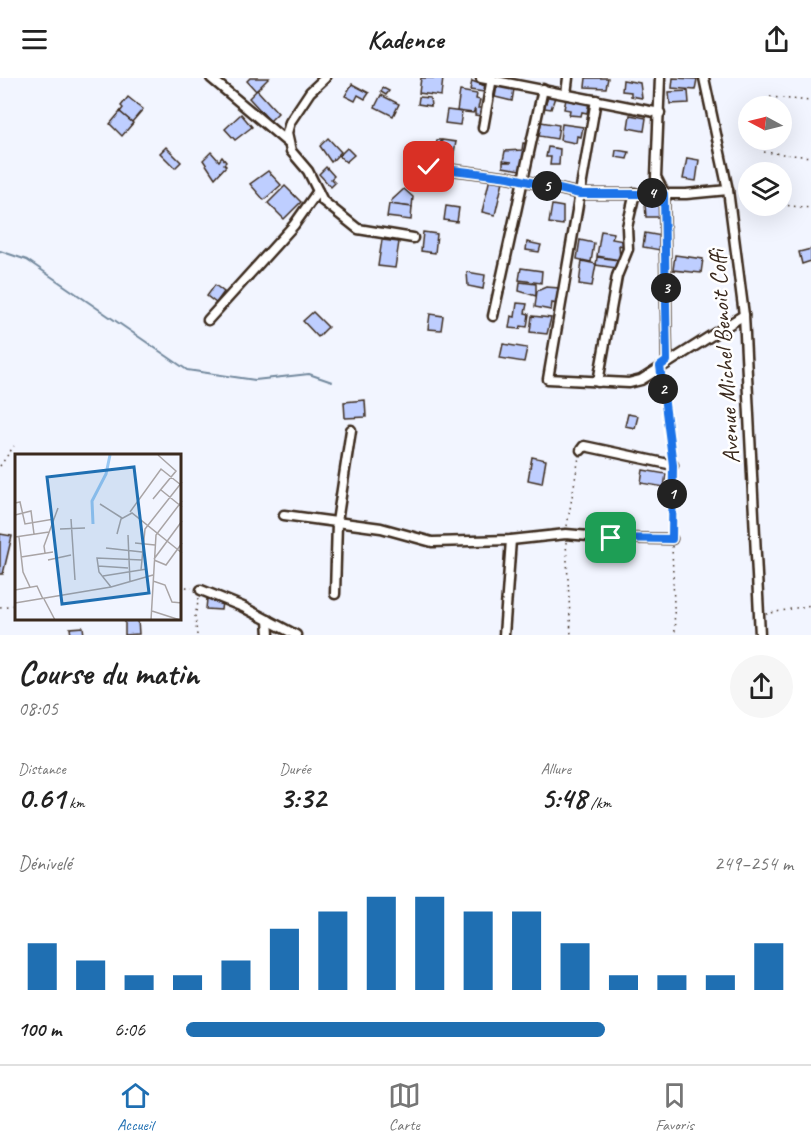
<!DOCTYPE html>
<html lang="fr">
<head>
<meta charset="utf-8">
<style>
  :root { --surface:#fff; --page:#f6f6f6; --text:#222; --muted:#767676; --line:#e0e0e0; --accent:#1f6fb2 }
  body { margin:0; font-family:Caveat,sans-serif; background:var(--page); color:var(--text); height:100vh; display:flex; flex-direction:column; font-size:22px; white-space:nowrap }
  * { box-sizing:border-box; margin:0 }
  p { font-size:20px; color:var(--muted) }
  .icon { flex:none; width:33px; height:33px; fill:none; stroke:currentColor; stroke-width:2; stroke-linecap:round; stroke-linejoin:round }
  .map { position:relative; height:557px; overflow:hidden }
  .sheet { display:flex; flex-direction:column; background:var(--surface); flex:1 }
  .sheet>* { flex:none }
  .needle { width:39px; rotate:277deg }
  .fabs { position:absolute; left:738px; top:18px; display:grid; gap:12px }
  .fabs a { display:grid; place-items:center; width:54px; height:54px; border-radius:50%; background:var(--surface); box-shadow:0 6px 24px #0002; font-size:30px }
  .pin { position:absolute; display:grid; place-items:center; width:51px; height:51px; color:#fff; margin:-26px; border-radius:12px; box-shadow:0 3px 9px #0006 }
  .km { position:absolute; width:30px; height:30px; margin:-15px; border-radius:50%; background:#222; color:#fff; font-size:16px; line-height:30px; text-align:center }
  .round { display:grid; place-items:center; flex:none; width:63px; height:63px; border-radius:32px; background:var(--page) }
  .overview { display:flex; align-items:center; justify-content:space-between; height:102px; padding:0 18px }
  h1 { font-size:33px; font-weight:800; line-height:45px }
  .stats { display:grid; grid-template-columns:repeat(3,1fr); gap:9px; height:102px; padding:6px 18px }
  .stats div { display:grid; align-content:center }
  .stats b { font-size:30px; font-weight:800 }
  .stats small { font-size:16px; font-weight:400 }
  .stats p { font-size:16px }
  .chart { height:168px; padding:12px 18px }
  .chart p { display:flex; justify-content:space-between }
  .chart svg { width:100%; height:108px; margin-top:6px; stroke:var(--accent); stroke-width:6 }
  ul { padding:0 18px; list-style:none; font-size:20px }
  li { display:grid; grid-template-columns:96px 72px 1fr; align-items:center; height:45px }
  li i { height:15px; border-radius:8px; background:var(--accent) }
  header { display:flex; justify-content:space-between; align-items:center; height:78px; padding:0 18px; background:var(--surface); font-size:27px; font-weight:800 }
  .menu { display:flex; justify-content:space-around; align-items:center; height:84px; border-top:2px solid var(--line); background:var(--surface); font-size:16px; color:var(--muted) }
  .menu a { display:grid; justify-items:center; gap:3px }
  .menu .selected { color:var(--accent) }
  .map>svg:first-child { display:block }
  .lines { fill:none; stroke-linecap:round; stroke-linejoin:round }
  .stream { stroke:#73899e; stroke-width:2 }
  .building { fill:#beceff; stroke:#3b2a1e; stroke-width:1.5 }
  .minor-casing { stroke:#3b2a1e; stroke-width:13 }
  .path { stroke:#3b2a1e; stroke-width:1.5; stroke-dasharray:1.5 4.5; stroke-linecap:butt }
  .minor { stroke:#fff; stroke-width:8 }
  .route-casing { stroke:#fff; stroke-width:12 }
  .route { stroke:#1a73e8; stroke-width:8 }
  .labels { text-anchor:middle; stroke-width:5; stroke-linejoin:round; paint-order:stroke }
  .street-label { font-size:24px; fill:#3b2a1e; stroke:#fff }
  .inset-river { fill:none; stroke:#99c8f4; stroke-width:3 }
  .inset-road { fill:none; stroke:#a9a4a5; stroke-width:1.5 }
  .view { fill:#1f6fb2; fill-opacity:0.15; stroke:#1f6fb2; stroke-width:3 }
  .inset-edge { fill:none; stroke:#3b2a1e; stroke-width:3 }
</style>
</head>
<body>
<header><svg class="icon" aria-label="menu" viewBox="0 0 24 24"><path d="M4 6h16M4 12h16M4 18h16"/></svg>Kadence<svg class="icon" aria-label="share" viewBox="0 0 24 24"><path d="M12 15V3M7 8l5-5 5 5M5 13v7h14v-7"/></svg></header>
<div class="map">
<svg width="811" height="557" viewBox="0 0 811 557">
  <rect width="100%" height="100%" fill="#f2f5ff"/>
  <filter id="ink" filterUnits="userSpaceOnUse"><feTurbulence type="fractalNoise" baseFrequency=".0167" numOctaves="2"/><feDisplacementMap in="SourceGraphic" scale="12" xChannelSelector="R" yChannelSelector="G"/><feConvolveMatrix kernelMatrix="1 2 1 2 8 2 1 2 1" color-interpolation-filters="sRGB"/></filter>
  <g filter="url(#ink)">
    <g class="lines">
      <polyline class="stream" points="0,173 27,182 187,292 255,302 309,296 332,304"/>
    </g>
    <g class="building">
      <polygon points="250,0 269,0 256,13 247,3"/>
      <polygon points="421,0 443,0 441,18 419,15"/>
      <polygon points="586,0 608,0 606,10 585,9"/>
      <polygon points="673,0 697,1 695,12 672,10"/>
      <polygon points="623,2 640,5 642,20 631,18 631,14 622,13"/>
      <polygon points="472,3 485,8 484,14 470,12"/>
      <polygon points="352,6 369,15 365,21 358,17 355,23 345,18"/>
      <polygon points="497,8 514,11 512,23 495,19"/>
      <polygon points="383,10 389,13 386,17 381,14"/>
      <polygon points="257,12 278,35 270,43 249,20"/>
      <polygon points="460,13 477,16 476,21 480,22 478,30 483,30 481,38 475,37 475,31 473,35 457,33"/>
      <polygon points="688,13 689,25 670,26 669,14"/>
      <polygon points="381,17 399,26 393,38 375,29"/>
      <polygon points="548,18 555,19 551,31 544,30"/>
      <polygon points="128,19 143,31 132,44 120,34 123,30 121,28"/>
      <polygon points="419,19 430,20 431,28 418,26"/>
      <polygon points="566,21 589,25 587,35 582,34 581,38 569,37 570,32 564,31"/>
      <polygon points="447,32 462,34 460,47 445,45"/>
      <polygon points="120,34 133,45 122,58 110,46"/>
      <polygon points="241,36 252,49 235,62 225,51"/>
      <polygon points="630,37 646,40 644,53 628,50"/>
      <polygon points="541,44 559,47 557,61 539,58"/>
      <polygon points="562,46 583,49 581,59 577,58 576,65 560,62"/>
      <polygon points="328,60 341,74 331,84 320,68"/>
      <polygon points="437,62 441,62 440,76 435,75"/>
      <polygon points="442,62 456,64 453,80 439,78"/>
      <polygon points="523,65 530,66 526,93 503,89 503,84 512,84 503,83 505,73 522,72"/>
      <polygon points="166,69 181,84 175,90 160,75"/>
      <polygon points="548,69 560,71 559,87 550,87 551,79 546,79"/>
      <polygon points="347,70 354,77 346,84 339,78"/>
      <polygon points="616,72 629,74 627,81 615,79"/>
      <polygon points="211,74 219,83 222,79 226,84 224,86 226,88 215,100 203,82"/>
      <polygon points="687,80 699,82 696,103 683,101"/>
      <polygon points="326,89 334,98 331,101 335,105 331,109 319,96"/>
      <polygon points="268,93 281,107 264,122 250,106"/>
      <polygon points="490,100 503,103 495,137 482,134"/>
      <polygon points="285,108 301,124 284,141 268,125"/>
      <polygon points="404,111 413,119 412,129 393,127 391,123"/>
      <polygon points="662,125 663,139 646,139 645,126"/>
      <polygon points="389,126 412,129 411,142 387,139"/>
      <polygon points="552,127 563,129 563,147 549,145"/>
      <polygon points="446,128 459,130 457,144 444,142"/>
      <polygon points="601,153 614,155 612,161 624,163 623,168 619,167 620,182 597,178"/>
      <polygon points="423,154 437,156 435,175 421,173"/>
      <polygon points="645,155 662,158 660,172 643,169"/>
      <polygon points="382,162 399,164 395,190 378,188"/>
      <polygon points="580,162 594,165 591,184 577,181"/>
      <polygon points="527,164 541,167 539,174 526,172"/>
      <polygon points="811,171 811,183 802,186 799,174"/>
      <polygon points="675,177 703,181 701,195 673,192"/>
      <polygon points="597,179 618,182 616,190 596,187"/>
      <polygon points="582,183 596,186 592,208 579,206"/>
      <polygon points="521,190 542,193 541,205 519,202"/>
      <polygon points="467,194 485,197 483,211 468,208"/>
      <polygon points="520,204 536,206 536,218 519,213"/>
      <polygon points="215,207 224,214 216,225 207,218"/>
      <polygon points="546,209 559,210 557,226 552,225 551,232 535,229 537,213"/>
      <polygon points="517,225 527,226 525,235 529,236 527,249 521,248 520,251 509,250 511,238 515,239"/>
      <polygon points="313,234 328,249 318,259 303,243"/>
      <polygon points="430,236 443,238 441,252 428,251"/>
      <polygon points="532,238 551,240 547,256 530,254"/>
      <polygon points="503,266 527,270 524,284 500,280"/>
      <polygon points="365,322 366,339 345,340 344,324"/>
      <polygon points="628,336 638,338 635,350 625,348"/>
      <polygon points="532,379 546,382 542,405 528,402"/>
      <polygon points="643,392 666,396 664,409 641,405"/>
      <polygon points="0,456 12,458 3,496 0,496"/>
      <polygon points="207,521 222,523 221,532 206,531"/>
      <polygon points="138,542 139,556 125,557 125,543"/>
      <polygon points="83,549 84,557 71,557 70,550"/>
    </g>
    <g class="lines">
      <defs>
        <g id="minor">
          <polyline points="211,0 287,64"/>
          <polyline points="325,0 310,14 290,44 287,55 291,73 308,93 323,123 358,151 413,160"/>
          <polyline points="481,0 660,35"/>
          <polyline points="660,0 656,99 664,115 667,283"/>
          <polyline points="704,0 728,112 744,237 760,557"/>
          <polyline points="566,16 568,0"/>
          <polyline points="596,22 548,301 629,305 641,302 744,237"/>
          <polyline points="483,50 492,0"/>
          <polyline points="429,89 509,99 580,116 686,116 728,112"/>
          <polyline points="493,238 543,11"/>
          <polyline points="208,242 294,147 318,113"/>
          <polyline points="598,304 617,198 628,171 627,149 635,115"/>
          <polyline points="581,372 584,368 589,369 673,387"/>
          <polyline points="284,437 381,450 432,464 511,462 566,456 611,460 672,461"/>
          <polyline points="201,512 243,529 296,557"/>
          <polyline points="335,516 337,444 351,352"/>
          <polyline points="268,542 269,557"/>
          <polyline points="504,557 511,462"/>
        </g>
      </defs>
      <use href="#minor" class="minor-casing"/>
      <g class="path">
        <polyline points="770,19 811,23"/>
        <polyline points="764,74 811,79"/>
        <polyline points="782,127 811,130"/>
        <polyline points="661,298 672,379"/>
        <polyline points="0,388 14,368"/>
        <polyline points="567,448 579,379"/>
        <polyline points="671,454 673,396"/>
        <polyline points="566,464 571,557"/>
        <polyline points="672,468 675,557"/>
        <polyline points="180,508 192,510"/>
        <polyline points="0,529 16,527"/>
        <polyline points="766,536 811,527"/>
        <polyline points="197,557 195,538 199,520"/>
      </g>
      <use href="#minor" class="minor"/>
    </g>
  </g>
  <g class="lines" filter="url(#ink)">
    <defs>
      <polyline id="route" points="429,89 509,99 580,116 664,116 667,283 660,288 673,387 672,461 611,460"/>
    </defs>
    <use href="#route" class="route-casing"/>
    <use href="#route" class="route"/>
  </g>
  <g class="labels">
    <g class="street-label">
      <text transform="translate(724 279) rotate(-94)" y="8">Avenue Michel Benoit Coffi</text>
    </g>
  </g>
  <g transform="translate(15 376)">
    <rect width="166" height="166" fill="#f2f5ff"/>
    <path class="inset-river" d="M78,70l-1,-23 14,-27 4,-19"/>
    <path class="inset-road" d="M146,36l21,17M138,45l23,-28 -18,-16M0,49l5,-1 5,22 29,-5M85,50l22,14M115,58l31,-43 20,16M0,61l16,-4 3,23M56,65l4,61M45,75l25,-1M102,80l4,-15 11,-6 50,40M113,81l2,47M0,83l34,-5M4,83l4,35 7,15M120,89l20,2M91,94l36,4M30,99l-1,-7 14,-38M6,103l32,-5M139,105l28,-38M33,106l23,-5M139,106l12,5 16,-22M83,112l30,2M126,116l4,-41 37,-47M88,122l44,-7M138,127l12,4 7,17 10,1M96,133l-12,-15 -2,-14 45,2M0,136l22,-4 6,13M29,145l11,21M0,149l96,-16 42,-12M137,157l28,9M136,166l5,-85 26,-34"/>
    <path class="view" d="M119,13l15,126 -87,11 -15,-127z"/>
    <rect width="166" height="166" class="inset-edge"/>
  </g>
</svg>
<div class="fabs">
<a><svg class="needle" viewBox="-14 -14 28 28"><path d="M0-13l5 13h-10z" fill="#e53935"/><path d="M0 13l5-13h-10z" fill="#767676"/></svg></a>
<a><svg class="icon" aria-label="layers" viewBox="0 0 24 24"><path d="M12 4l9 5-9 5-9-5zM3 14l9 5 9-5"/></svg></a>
</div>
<div class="pin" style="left:611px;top:460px;background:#1e9e55"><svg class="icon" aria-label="arrive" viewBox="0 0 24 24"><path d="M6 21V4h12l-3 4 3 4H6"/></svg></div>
<div class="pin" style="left:429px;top:89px;background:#d93025"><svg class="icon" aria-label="check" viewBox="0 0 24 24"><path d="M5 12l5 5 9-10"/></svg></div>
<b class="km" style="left:672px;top:416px">1</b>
<b class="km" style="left:663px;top:311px">2</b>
<b class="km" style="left:666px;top:210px">3</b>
<b class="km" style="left:652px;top:115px">4</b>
<b class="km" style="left:547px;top:108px">5</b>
</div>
<section class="sheet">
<div class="overview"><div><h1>Course du matin</h1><p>08:05</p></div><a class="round"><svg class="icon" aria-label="share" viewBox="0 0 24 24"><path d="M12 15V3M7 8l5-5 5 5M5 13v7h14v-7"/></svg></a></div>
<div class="stats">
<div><p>Distance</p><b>0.61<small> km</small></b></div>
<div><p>Durée</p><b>3:32</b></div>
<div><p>Allure</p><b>5:48<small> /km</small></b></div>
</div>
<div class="chart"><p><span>Dénivelé</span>249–254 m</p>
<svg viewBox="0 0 160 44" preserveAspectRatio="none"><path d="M5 44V25M15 44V32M25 44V38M35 44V38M45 44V32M55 44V19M65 44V12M75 44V6M85 44V6M95 44V12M105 44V12M115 44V25M125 44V38M135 44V38M145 44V38M155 44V25"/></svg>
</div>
<ul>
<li><b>100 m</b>6:06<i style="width:69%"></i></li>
</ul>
</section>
<nav class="menu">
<a class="selected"><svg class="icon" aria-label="home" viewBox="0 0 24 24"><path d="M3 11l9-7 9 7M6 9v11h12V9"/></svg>Accueil</a>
<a><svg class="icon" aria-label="map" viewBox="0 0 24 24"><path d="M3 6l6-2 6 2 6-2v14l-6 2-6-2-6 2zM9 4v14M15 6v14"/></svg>Carte</a>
<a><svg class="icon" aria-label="saved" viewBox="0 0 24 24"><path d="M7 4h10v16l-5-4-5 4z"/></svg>Favoris</a>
</nav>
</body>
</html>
